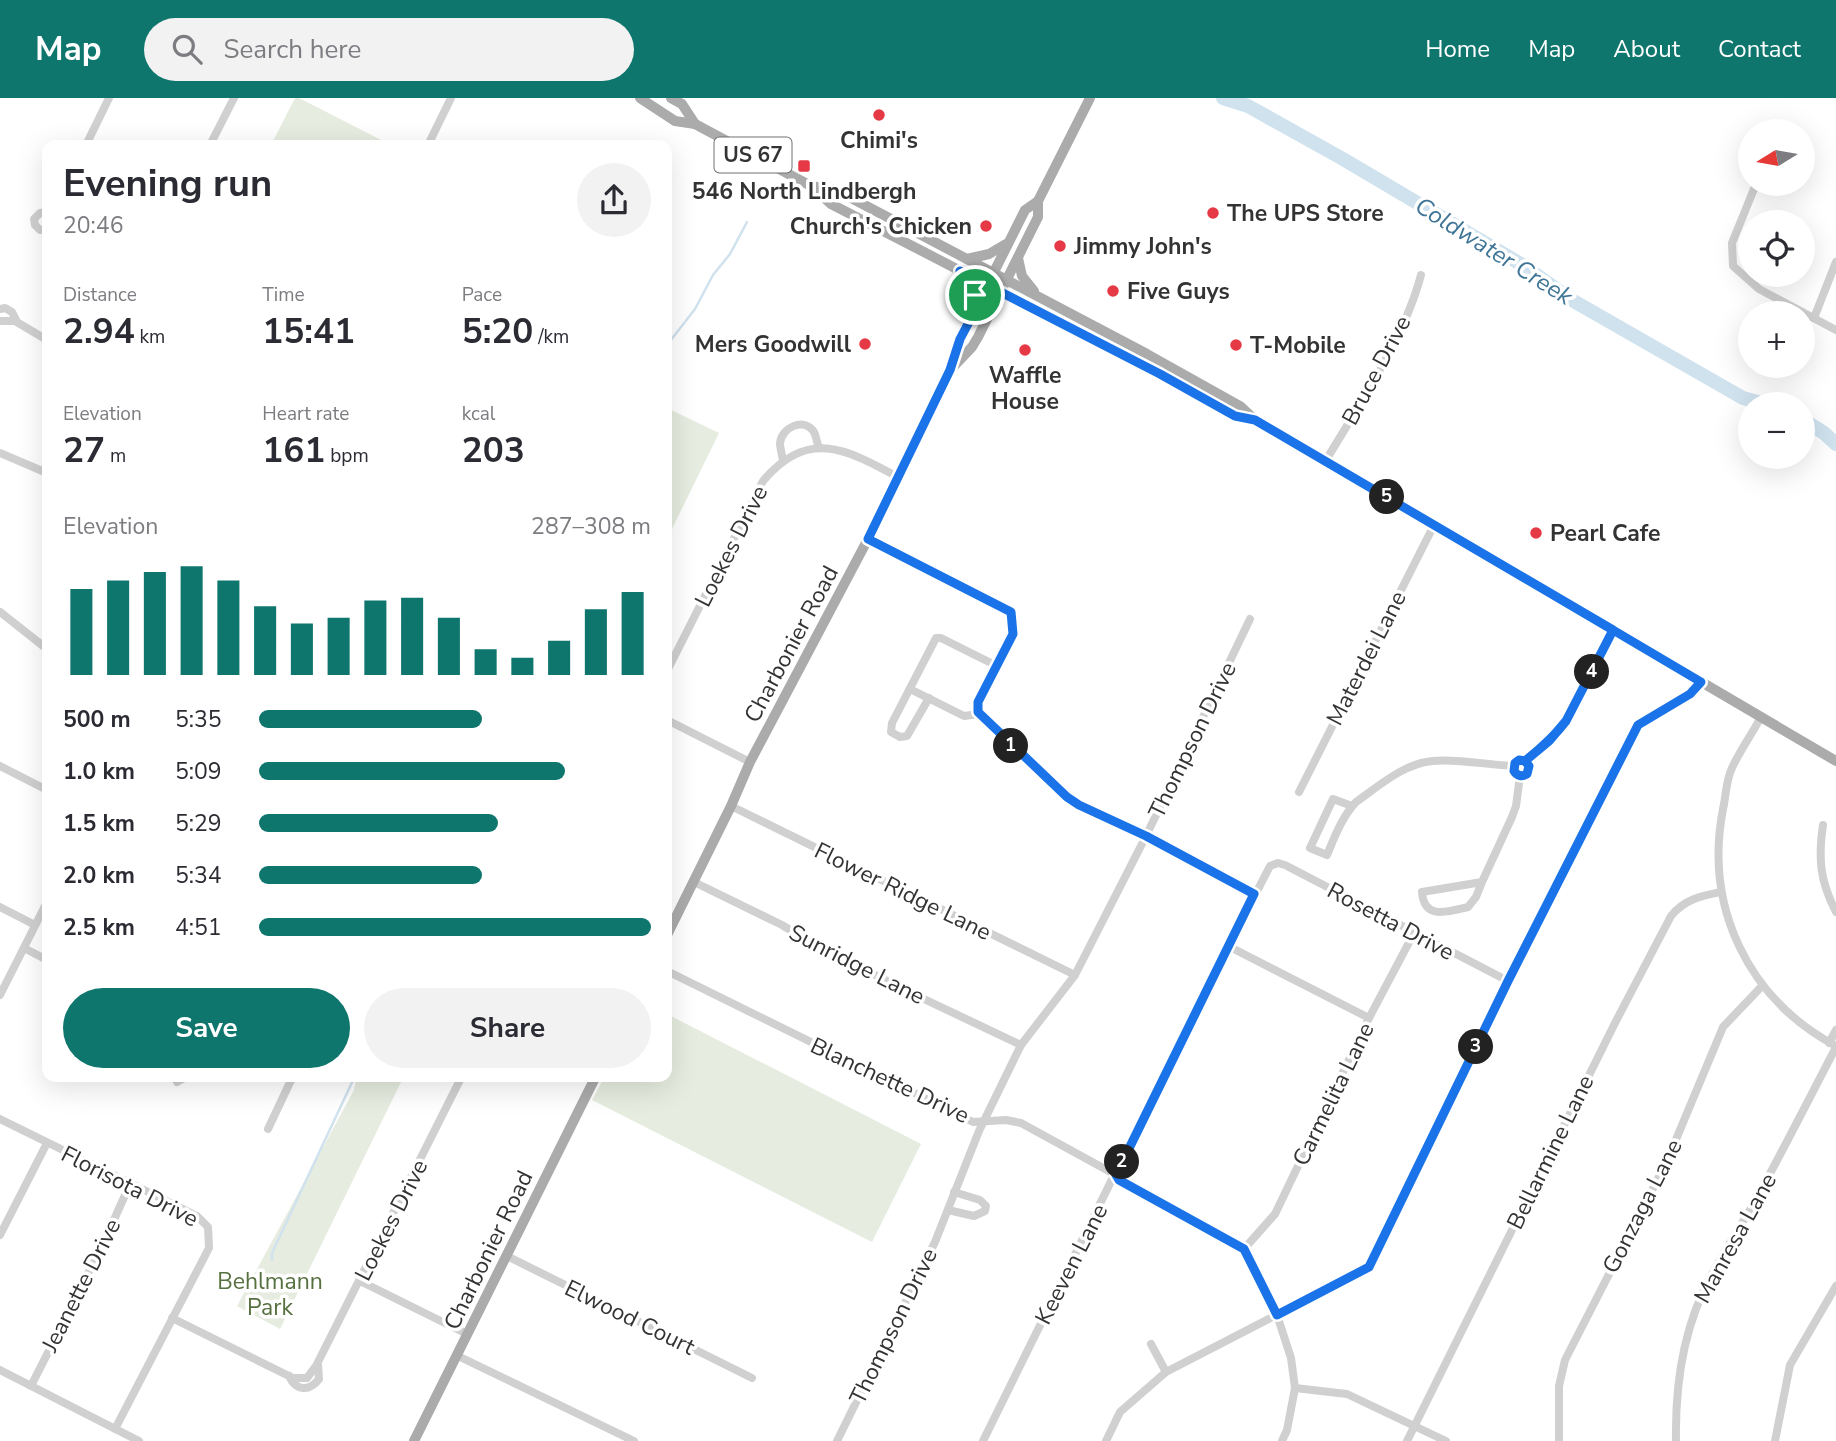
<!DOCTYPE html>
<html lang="en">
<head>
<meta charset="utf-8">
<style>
  :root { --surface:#fff; --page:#f2f2f3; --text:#2b2b33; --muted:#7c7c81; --accent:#0f766e }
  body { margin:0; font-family:"Nunito Sans",sans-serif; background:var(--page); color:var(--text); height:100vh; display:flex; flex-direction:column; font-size:26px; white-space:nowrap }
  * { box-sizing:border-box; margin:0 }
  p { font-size:23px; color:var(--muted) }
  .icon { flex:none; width:38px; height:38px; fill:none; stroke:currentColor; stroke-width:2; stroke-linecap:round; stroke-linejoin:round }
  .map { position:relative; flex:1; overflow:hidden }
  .side { position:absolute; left:42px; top:42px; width:630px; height:942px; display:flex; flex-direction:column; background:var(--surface); border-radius:14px; box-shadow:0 7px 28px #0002 }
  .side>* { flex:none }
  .needle { width:46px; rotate:259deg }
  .controls { position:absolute; left:1738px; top:21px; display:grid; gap:14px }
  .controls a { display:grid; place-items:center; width:77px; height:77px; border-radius:50%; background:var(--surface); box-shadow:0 7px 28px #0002; font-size:35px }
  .pin { position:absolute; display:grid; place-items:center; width:60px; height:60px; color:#fff; margin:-30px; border:4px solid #fff; border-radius:50%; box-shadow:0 2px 7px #0007 }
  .km { position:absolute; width:35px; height:35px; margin:-18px; border-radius:50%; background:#222; color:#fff; font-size:19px; line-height:35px; text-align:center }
  .round { display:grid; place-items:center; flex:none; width:74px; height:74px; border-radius:37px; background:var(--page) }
  .overview { display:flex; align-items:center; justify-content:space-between; height:119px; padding:0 21px }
  h1 { font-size:38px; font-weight:700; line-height:52px }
  .stats { display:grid; grid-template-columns:repeat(3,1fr); gap:10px; height:119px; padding:7px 21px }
  .stats div { display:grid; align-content:center }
  .stats b { font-size:35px; font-weight:700 }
  .stats small { font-size:19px; font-weight:400 }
  .stats p { font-size:19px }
  .chart { height:196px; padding:14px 21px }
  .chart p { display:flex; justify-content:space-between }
  .chart svg { width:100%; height:126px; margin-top:7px; stroke:var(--accent); stroke-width:6 }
  .cta { display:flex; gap:14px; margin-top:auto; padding:14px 21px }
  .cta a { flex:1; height:80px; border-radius:42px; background:var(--accent); color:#fff; font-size:28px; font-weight:700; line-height:80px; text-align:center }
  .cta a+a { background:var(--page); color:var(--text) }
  ul { padding:0 21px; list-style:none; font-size:23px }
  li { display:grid; grid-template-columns:112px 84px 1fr; align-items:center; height:52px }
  li i { height:18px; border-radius:9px; background:var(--accent) }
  header { display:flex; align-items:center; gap:42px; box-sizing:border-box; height:98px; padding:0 35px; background:var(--accent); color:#fff }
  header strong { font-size:33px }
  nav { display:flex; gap:38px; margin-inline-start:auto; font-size:24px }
  .search { width:490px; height:63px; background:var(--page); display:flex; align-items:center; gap:18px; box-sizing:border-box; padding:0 24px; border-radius:38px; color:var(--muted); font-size:26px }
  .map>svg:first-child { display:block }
  .green { fill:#e6ecdf }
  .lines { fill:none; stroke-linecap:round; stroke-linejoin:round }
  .stream { stroke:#cfe2ee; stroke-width:2.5 }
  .river { stroke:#cfe2ee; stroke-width:14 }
  .minor { stroke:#d0d0d0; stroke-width:8 }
  .major { stroke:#ababab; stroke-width:10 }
  .route-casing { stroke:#fff; stroke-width:14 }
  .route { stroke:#1a73e8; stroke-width:9 }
  .poi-dot { fill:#e63946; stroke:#fff; stroke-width:2.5 }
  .labels { text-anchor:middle; stroke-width:7; stroke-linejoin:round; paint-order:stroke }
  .shield { fill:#fff; stroke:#707070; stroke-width:2 }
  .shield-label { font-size:21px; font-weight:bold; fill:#333 }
  .poi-label { font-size:23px; font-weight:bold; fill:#333; stroke:#fff; text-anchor:start }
  .street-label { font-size:23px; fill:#333; stroke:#fff }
  .park-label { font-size:23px; fill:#56703f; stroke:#fff }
  .water-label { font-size:24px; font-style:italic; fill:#3f7597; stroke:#fff }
</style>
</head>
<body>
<header>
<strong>Map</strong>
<div class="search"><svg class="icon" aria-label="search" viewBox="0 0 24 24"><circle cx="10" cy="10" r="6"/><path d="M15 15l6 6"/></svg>Search here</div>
<nav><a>Home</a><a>Map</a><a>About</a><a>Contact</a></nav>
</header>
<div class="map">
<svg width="1836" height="1343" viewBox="0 0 1836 1343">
  <rect width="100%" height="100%" fill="#fff"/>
  <g class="green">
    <polygon points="295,0 299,0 391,47 271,47"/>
    <polygon points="667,310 719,335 667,441"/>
    <polygon points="667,916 921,1046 872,1144 592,1002 605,978 667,978"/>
    <polygon points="357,978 404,978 280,1231 237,1208 354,992"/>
  </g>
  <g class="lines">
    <g class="stream">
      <polyline points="667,247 695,211 713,177 730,156 747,124"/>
      <polyline points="272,1162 272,1155 355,978"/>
    </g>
    <g class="river">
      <polyline points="1223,0 1248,8 1343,61 1524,168 1570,201 1743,300 1765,306"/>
      <polyline points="1802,321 1824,335 1836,346"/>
    </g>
    <g class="minor">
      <polyline points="86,47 109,0"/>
      <polyline points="210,47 234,0"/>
      <polyline points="428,47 451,0"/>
      <polyline points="1756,86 1732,145 1733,168 1759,191 1836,232"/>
      <polyline points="47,114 40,115 34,121 35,127 40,132 47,132"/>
      <polyline points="0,211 5,210 12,214 17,224"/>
      <polyline points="1814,220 1836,164"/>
      <polyline points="0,223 15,223 47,242"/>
      <polyline points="0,355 47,375"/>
      <path d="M783,362c-1,-5 -3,-12 -3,-17 2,-16 24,-26 34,-11 2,4 3,11 5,16"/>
      <path d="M1325,364c34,-57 79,-123 96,-187"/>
      <polyline points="868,441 1011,514 1013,536 978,604 978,614 1067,699 1079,707 1146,738 1254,796"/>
      <polyline points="0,514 47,551"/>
      <path d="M667,573l96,-190c45,-53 83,-32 135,-4"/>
      <polyline points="910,591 964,618 979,616"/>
      <polyline points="929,600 907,638 900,639 891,634 892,625 936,540 941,540 997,568"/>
      <path d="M1761,619c-9,17 -21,33 -29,51 -6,12 -6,28 -9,41 -19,98 25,190 113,237"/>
      <polyline points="667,622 750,664"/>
      <circle cx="1521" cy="670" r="8"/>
      <polyline points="1525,663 1549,643 1566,623 1613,532"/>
      <polyline points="0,668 47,692"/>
      <polyline points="1299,694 1434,427"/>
      <polyline points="731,708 1075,877"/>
      <path d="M1352,708l-19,-7 -23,49 17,7c8,-19 15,-38 29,-53 23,-16 47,-38 76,-41 22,-3 57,4 81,5"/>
      <path d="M1823,727c-5,34 -3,56 13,87"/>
      <polyline points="694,784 782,827 808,843 905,892 1021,947"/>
      <path d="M1482,784l-6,15 -8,10c-21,5 -44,13 -46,-15l60,-10 30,-65 4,-11 4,-30"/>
      <polyline points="0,809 35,827"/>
      <polyline points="1228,848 1369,920"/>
      <polyline points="24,850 47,862"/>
      <polyline points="667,873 973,1024 1006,1022 1021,1025 1116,1077 1119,1082 1244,1151 1277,1217 1291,1260 1295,1290 1287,1332 1282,1343"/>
      <polyline points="0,897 47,804"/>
      <polyline points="1829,945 1836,932"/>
      <polyline points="177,984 188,978"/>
      <polyline points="0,1021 197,1118 208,1129 209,1150 115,1331"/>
      <polyline points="268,1031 293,978"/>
      <polyline points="948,1112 974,1118 985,1113 986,1108 980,1102 954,1094"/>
      <polyline points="0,1137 47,1045"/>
      <polyline points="1244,1151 1275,1116 1369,920 1414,835"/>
      <polyline points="507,1158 752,1280"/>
      <polyline points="360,1183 467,1236"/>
      <polyline points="172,1220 293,1280 307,1280 316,1268 462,978"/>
      <polyline points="1151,1246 1166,1274"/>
      <polyline points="458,1258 634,1343"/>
      <polyline points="0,1272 139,1343"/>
      <path d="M289,1278c7,15 20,16 30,3l-1,-15"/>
      <polyline points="31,1288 104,1144 130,1086"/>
      <polyline points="1295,1290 1347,1296 1446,1343"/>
      <polyline points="837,1343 935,1144 979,1033 1021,947 1075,877 1146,738 1250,521"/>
      <polyline points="983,1343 1195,913 1270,768 1278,765 1285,767 1508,883"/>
      <polyline points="1106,1343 1120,1314 1166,1274 1369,1169 1508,883 1638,627 1690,596 1701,584"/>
      <path d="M1407,1343l209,-420 55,-105c14,-17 30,-20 50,-24"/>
      <polyline points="1559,1343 1559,1288 1565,1262 1667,1063 1723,929 1762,888"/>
      <path d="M1676,1343c-1,-57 7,-114 35,-165 14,-27 31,-52 46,-78 27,-50 53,-101 79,-151"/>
      <polyline points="1775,1343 1790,1267 1836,1188"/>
    </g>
    <g class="major">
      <polyline points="640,0 675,23 695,26 811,88 831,106 1160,276 1235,318 1254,322"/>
      <polyline points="671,0 682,6 695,26"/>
      <polyline points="811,88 836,92 1147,256 1240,308 1255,322 1836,663"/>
      <polyline points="1018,160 1022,178 1034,193"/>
      <polyline points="967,161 989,156 1006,146"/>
      <polyline points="962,177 972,190 977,209"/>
      <polyline points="954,268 972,249 978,239 1038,119 1038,103 1090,0"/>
      <polyline points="667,837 731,708 750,664 868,441 950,272 960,241 999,164 1025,112 1038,103"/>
      <polyline points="414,1343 596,978"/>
    </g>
  </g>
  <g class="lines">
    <defs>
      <path id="route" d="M975,197l2,12 -17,32 -10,31 -82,169 143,73 2,22 -35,68v10l89,85 12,8 67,31 108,58 -138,281 3,5 125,69 33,66 92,-48 139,-286 130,-256 52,-31 11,-12 -88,-52 -47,91 -17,20 -24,20 4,5 -2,8c-5,3 -10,2 -13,-3l1,-8 4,-3 6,1c15,-12 29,-24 41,-40l41,-79 6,-12 -358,-210 -20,-4 -75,-42 -200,-103 15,24"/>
    </defs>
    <use href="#route" class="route-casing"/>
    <use href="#route" class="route"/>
  </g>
  <g class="poi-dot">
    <circle cx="879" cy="17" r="7"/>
    <rect x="797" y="61" width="14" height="14" rx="3.5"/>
    <circle cx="1213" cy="115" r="7"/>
    <circle cx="986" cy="128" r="7"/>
    <circle cx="1060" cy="148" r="7"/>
    <circle cx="1113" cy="193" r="7"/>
    <circle cx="865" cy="246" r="7"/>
    <circle cx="1236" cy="247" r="7"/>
    <circle cx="1025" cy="252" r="7"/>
    <circle cx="1536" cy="435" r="7"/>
  </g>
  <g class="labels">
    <rect class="shield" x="714.5" y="39.5" width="77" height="35" rx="5"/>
    <g class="shield-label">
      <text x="753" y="64">US 67</text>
    </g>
    <g class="poi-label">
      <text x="879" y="50" text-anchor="middle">Chimi's</text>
      <text x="804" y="101" text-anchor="middle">546 North Lindbergh</text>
      <text x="1227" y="123">The UPS Store</text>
      <text x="972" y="136" text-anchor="end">Church's Chicken</text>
      <text x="1074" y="156">Jimmy John's</text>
      <text x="1127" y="201">Five Guys</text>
      <text x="851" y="254" text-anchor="end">Mers Goodwill</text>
      <text x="1250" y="255">T-Mobile</text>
      <text x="1025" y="285" text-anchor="middle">Waffle<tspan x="1025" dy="26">House</tspan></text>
      <text x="1550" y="443">Pearl Cafe</text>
    </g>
    <g class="street-label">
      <text transform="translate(1376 272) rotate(-62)" y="8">Bruce Drive</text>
      <text transform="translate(731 448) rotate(-63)" y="8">Loekes Drive</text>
      <text transform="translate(791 546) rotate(-62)" y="8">Charbonier Road</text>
      <text transform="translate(1366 560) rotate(-63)" y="8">Materdei Lane</text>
      <text transform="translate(1192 642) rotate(-64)" y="8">Thompson Drive</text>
      <text transform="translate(903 793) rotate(26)" y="8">Flower Ridge Lane</text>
      <text transform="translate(1391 823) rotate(28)" y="8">Rosetta Drive</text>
      <text transform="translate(857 866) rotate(27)" y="8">Sunridge Lane</text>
      <text transform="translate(890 982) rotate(25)" y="8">Blanchette Drive</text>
      <text transform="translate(1333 996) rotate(-64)" y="8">Carmelita Lane</text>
      <text transform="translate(1550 1054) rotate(-64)" y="8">Bellarmine Lane</text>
      <text transform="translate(130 1088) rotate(27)" y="8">Florisota Drive</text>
      <text transform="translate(1642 1108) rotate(-63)" y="8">Gonzaga Lane</text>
      <text transform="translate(391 1122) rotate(-63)" y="8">Loekes Drive</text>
      <text transform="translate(1735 1140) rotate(-61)" y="8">Manresa Lane</text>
      <text transform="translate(488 1152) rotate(-64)" y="8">Charbonier Road</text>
      <text transform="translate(1071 1166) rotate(-63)" y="8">Keeven Lane</text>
      <text transform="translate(81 1187) rotate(-63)" y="8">Jeanette Drive</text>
      <text transform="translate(630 1219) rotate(26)" y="8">Elwood Court</text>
      <text transform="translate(893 1228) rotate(-64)" y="8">Thompson Drive</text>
    </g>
    <g class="park-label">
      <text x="270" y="1191">Behlmann<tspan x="270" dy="26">Park</tspan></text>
    </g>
    <g class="water-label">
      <text transform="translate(1494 153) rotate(32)" y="8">Coldwater Creek</text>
    </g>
  </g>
</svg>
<div class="controls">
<a><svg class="needle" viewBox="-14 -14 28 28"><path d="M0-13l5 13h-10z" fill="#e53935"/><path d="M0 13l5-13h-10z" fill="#7c7c81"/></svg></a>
<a><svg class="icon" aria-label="locate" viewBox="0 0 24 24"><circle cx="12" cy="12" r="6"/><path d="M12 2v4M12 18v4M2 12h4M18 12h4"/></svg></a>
<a>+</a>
<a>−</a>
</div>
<div class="pin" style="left:975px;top:197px;background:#1e9e55"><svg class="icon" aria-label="arrive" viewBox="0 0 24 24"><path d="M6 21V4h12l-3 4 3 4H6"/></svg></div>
<b class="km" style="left:1011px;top:648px">1</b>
<b class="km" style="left:1122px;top:1064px">2</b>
<b class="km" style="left:1476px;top:949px">3</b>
<b class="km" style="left:1592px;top:574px">4</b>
<b class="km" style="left:1387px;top:399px">5</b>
<section class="side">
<div class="overview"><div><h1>Evening run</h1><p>20:46</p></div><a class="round"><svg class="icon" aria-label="share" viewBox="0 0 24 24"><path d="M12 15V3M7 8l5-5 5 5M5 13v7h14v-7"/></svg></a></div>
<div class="stats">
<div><p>Distance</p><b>2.94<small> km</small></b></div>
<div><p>Time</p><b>15:41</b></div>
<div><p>Pace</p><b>5:20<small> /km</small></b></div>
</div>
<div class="stats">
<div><p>Elevation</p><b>27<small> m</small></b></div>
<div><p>Heart rate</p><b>161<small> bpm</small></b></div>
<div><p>kcal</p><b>203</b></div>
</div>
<div class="chart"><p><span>Elevation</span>287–308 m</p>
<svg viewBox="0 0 160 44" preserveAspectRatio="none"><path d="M5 44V14M15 44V11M25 44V8M35 44V6M45 44V11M55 44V20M65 44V26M75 44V24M85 44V18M95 44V17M105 44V24M115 44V35M125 44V38M135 44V32M145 44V21M155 44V15"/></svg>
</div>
<ul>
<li><b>500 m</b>5:35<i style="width:57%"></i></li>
<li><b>1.0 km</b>5:09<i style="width:78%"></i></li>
<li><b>1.5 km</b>5:29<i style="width:61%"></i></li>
<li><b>2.0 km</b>5:34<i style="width:57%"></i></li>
<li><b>2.5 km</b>4:51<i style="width:100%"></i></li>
</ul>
<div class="cta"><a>Save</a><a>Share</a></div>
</section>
</div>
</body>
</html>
